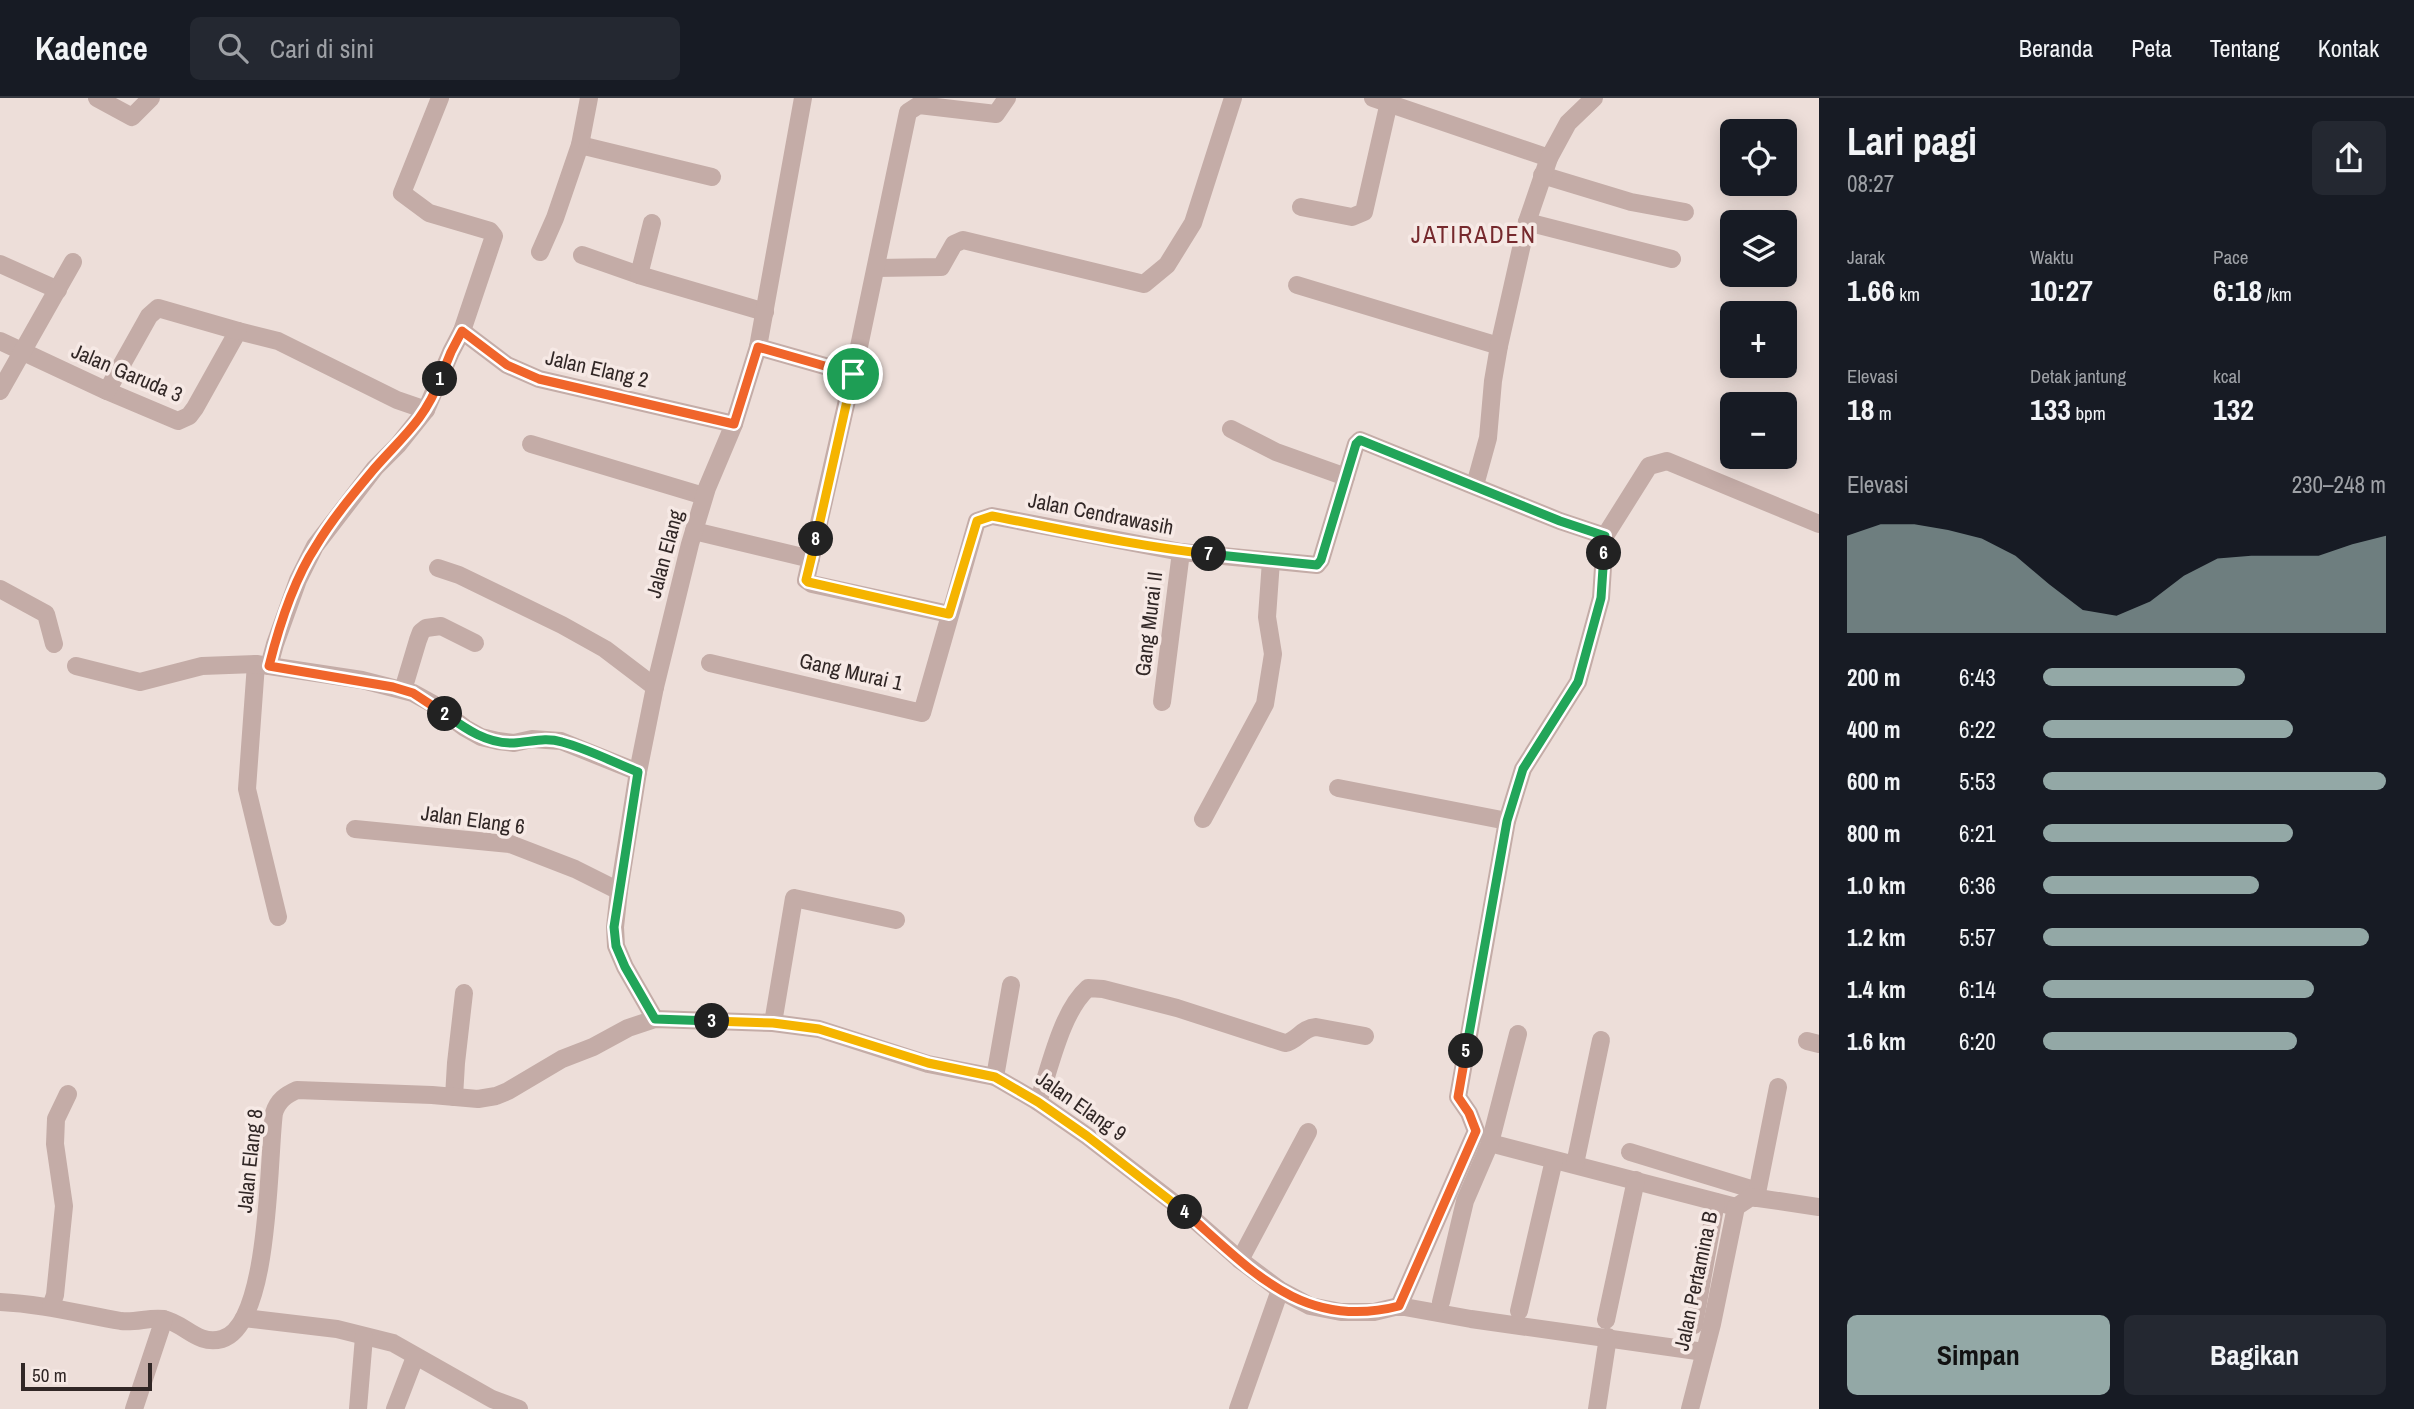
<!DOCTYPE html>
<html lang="id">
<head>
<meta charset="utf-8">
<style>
  :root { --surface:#171b24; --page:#242831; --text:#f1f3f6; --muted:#9ea1a6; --line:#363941; --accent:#93a8a6 }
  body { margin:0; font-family:"Archivo Narrow",sans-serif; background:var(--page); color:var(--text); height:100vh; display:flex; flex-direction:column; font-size:26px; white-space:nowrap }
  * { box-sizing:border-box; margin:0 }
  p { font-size:23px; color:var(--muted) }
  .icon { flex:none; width:38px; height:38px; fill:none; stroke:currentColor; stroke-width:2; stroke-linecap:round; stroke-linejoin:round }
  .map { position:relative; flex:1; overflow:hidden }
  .drawer { display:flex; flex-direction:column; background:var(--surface); width:595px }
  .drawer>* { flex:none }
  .controls { position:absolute; left:1720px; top:21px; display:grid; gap:14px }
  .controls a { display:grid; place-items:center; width:77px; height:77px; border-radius:10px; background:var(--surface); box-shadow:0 4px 18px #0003; font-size:35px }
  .scale { position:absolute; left:21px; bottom:18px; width:131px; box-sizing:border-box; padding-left:7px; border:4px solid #312726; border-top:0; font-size:19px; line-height:24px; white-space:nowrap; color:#312726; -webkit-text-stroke:5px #f6e9e5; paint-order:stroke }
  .pin { position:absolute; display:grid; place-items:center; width:60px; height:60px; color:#fff; margin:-30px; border:4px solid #fff; border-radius:50%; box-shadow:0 2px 7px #0007 }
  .km { position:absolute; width:35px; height:35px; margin:-18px; border-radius:50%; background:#222; color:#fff; font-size:19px; line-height:35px; text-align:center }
  .round { display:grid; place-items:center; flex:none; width:74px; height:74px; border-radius:10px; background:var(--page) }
  .headline { display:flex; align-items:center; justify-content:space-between; height:119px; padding:0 28px }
  h1 { font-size:38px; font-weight:800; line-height:52px }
  .figures { display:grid; grid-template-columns:repeat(3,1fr); gap:10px; height:119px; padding:7px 28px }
  .figures div { display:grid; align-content:center }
  .figures b { font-size:30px; font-weight:800 }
  .figures small { font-size:19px; font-weight:400 }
  .figures p { font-size:19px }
  .chart { height:196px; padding:14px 28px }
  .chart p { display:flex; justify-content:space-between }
  .chart svg { width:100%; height:126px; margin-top:7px; fill:var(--accent); opacity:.7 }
  .button { display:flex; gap:14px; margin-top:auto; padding:14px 28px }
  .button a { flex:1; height:80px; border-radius:10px; background:var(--accent); color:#111; font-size:28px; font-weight:800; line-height:80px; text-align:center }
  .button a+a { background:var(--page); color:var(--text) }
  ul { padding:0 28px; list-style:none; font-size:23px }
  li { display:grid; grid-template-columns:112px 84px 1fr; align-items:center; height:52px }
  li i { height:18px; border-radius:9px; background:var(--accent) }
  header { display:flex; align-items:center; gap:42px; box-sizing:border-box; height:98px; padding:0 35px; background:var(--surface); border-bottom:2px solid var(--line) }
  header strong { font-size:33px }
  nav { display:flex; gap:38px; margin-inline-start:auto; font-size:24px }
  .search { width:490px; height:63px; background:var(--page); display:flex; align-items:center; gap:18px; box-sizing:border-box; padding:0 24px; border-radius:10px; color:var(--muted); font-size:26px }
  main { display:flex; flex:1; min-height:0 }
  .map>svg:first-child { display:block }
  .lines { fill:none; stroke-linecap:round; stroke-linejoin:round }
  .minor { stroke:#c4aca7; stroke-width:18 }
  .split-1-casing { stroke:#fff; stroke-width:14 }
  .split-2-casing { stroke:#fff; stroke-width:14 }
  .split-3-casing { stroke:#fff; stroke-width:14 }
  .split-4-casing { stroke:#fff; stroke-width:14 }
  .split-5-casing { stroke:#fff; stroke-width:14 }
  .split-6-casing { stroke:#fff; stroke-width:14 }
  .split-7-casing { stroke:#fff; stroke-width:14 }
  .split-8-casing { stroke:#fff; stroke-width:14 }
  .split-9-casing { stroke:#fff; stroke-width:14 }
  .split-1 { stroke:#f0652b; stroke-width:9 }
  .split-2 { stroke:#f0652b; stroke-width:9 }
  .split-3 { stroke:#22a559; stroke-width:9 }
  .split-4 { stroke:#f5b400; stroke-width:9 }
  .split-5 { stroke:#f0652b; stroke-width:9 }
  .split-6 { stroke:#22a559; stroke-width:9 }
  .split-7 { stroke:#22a559; stroke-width:9 }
  .split-8 { stroke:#f5b400; stroke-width:9 }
  .split-9 { stroke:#f5b400; stroke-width:9 }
  .labels { text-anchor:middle; stroke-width:7; stroke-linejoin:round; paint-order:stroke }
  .street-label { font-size:21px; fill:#312726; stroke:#f6e9e5 }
  .quarter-label { font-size:24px; letter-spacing:2px; fill:#76292d; stroke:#f6e9e5 }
</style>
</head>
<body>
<header>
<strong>Kadence</strong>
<div class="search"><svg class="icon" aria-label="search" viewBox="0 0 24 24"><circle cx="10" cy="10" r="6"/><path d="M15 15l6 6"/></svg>Cari di sini</div>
<nav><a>Beranda</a><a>Peta</a><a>Tentang</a><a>Kontak</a></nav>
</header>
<main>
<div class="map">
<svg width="1819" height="1311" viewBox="0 0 1819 1311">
  <rect width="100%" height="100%" fill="#edded9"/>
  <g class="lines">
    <g class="minor">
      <polyline points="97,0 132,19 151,0"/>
      <polyline points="1373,0 1549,60"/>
      <polyline points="580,47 712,79"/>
      <polyline points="1542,77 1631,104 1685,114"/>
      <polyline points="1301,109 1352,119 1364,114 1389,4"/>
      <polyline points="1527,124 1672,161"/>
      <polyline points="540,154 555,120 580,47 589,0"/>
      <polyline points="582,157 639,177 765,214"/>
      <polyline points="0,166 58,192"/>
      <polyline points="876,170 941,169 954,146 963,142 1144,186 1167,167 1193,125 1233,0"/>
      <polyline points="639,177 652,125"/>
      <polyline points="1297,187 1499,248"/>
      <polyline points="462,233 507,267 539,281 734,326"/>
      <polyline points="0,243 107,293 178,323 189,318 195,310 238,233 278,243 397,302 426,312"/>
      <polyline points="758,249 853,276"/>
      <polyline points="0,293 73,164"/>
      <polyline points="107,293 149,218 158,210 238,233"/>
      <polyline points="1231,331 1276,354 1346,379"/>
      <polyline points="531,346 704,398"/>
      <polyline points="1475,387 1488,340 1493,283 1499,248 1527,124 1549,60 1568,25 1594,0"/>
      <polyline points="694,433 811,461"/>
      <polyline points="438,470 459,477 562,527 605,551 655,589"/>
      <polyline points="0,491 46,516 54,546"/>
      <polyline points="949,516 812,486 806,482 856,263 908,14 919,7 996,16 1007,0"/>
      <polyline points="710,565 922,615 977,423 992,418 1181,454 1317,467 1321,462 1356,346 1360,342 1560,423 1605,438"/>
      <polyline points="256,566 247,691 278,819"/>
      <polyline points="76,568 140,584 202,568 256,566 362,582 413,595 433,606 465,630 481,639 498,643 514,645 532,641 561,643 638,674"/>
      <polyline points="269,568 275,546 298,482 315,448 375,370 398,347 426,312 451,254 462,233 494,138 490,133 429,115 402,95 440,0"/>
      <polyline points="403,592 418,542 421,534 426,530 441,528 475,545"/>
      <polyline points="1162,604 1181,454"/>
      <polyline points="1338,690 1507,723"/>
      <polyline points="1203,721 1265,606 1273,556 1267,519 1271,463"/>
      <polyline points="355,731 510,746 575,771 619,793"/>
      <polyline points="655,921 625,869 616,848 615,829 619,793 638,674 655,589 690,446 707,390 734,326 758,249 803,0"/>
      <polyline points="773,925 794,800 896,822"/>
      <polyline points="1807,943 1819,946"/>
      <polyline points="995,979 1011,887"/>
      <polyline points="454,999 456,965 464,895"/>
      <path d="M1038,1004c12,-34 23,-90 50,-114l15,1 74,19 108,35c12,-2 17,-15 31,-16l49,9"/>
      <polyline points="1490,1045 1736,1109"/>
      <polyline points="1630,1054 1748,1090 1751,1099"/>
      <polyline points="1575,1066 1601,942"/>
      <polyline points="1756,1100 1778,989"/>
      <polyline points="1240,1162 1308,1034"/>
      <path d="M0,1204c42,2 80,12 121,19 14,2 29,-4 42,-2 22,4 34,27 59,20 49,-14 46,-184 52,-226 4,-13 12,-18 23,-23l135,5 46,4 18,-3 12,-5 54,-32 31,-12 35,-19 27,-9 118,4 46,6 109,35 67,13 43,25 49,34 95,73 58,51 40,30 30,16 31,6h33l25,-6 72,13 233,33"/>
      <polyline points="1441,1204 1465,1103 1490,1045 1518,936"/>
      <polyline points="51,1208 55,1197 64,1108 55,1046 56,1021 68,996"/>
      <polyline points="1399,1208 1476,1033 1469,1015 1458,999 1507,723 1523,671 1578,584 1601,500 1605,438 1649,368 1667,363 1819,426"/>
      <polyline points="1519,1213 1554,1062"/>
      <polyline points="244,1220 337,1231 393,1245 492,1301 519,1311"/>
      <polyline points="1606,1222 1636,1082"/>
      <polyline points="1694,1227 1716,1104"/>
      <polyline points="134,1311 164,1221"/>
      <polyline points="358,1311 364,1239"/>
      <polyline points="395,1311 415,1259"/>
      <polyline points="1238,1311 1280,1192"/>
      <polyline points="1597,1311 1608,1239"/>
      <polyline points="1690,1311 1712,1226 1736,1109 1751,1099 1819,1109"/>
    </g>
  </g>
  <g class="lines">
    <defs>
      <polyline id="split-1" points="440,281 451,254 462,233 507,267 539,281 734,326 758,249 853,276"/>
      <path id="split-2" d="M440,281c-15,41 -39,59 -66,90 -20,24 -42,50 -58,77 -23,35 -37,80 -47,120l124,21 20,6 32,21"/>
      <path id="split-3" d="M445,616c21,15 42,30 69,29 17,-1 31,-6 48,-1 26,7 51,20 76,30l-24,155 2,19 9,21 30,52 57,2"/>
      <polyline id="split-4" points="712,923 773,925 819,931 928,965 995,979 1038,1004 1087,1038 1185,1114"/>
      <path id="split-5" d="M1185,1114c66,58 118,119 214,94l77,-175 -7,-18 -11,-16 8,-46"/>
      <polyline id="split-6" points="1466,953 1507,723 1523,671 1578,584 1601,500 1604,455"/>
      <polyline id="split-7" points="1209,456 1317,467 1321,462 1356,346 1360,342 1560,423 1605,438 1604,455"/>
      <path id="split-8" d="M816,441l-10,41 2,2 141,32 28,-93 15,-5c73,14 144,30 217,38"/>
      <polyline id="split-9" points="816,441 853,276"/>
    </defs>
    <use href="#split-1" class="split-1-casing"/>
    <use href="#split-2" class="split-2-casing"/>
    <use href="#split-3" class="split-3-casing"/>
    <use href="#split-4" class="split-4-casing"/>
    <use href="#split-5" class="split-5-casing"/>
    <use href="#split-6" class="split-6-casing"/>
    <use href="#split-7" class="split-7-casing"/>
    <use href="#split-8" class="split-8-casing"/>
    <use href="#split-9" class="split-9-casing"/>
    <use href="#split-1" class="split-1"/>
    <use href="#split-2" class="split-2"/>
    <use href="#split-3" class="split-3"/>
    <use href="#split-4" class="split-4"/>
    <use href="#split-5" class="split-5"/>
    <use href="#split-6" class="split-6"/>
    <use href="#split-7" class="split-7"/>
    <use href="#split-8" class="split-8"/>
    <use href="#split-9" class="split-9"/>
  </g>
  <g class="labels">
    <g class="street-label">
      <text transform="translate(597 271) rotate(13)" y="7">Jalan Elang 2</text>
      <text transform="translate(127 275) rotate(23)" y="7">Jalan Garuda 3</text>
      <text transform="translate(1101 416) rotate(11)" y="7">Jalan Cendrawasih</text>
      <text transform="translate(665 456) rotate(-75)" y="7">Jalan Elang</text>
      <text transform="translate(1149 526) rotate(-83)" y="7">Gang Murai II</text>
      <text transform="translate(851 574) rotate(13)" y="7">Gang Murai 1</text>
      <text transform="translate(473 722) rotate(8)" y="7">Jalan Elang 6</text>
      <text transform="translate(1081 1008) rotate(35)" y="7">Jalan Elang 9</text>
      <text transform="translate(250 1063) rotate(-84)" y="7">Jalan Elang 8</text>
      <text transform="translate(1696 1183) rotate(-78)" y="7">Jalan Pertamina B</text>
    </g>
    <g class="quarter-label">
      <text x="1474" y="145">JATIRADEN</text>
    </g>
  </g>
</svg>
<div class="controls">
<a><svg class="icon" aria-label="locate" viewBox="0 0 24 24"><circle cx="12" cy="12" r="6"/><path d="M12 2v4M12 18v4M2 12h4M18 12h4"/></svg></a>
<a><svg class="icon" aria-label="layers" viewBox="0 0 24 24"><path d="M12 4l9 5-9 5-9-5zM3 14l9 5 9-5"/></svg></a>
<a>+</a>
<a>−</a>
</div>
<div class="scale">50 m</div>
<div class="pin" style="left:853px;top:276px;background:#1e9e55"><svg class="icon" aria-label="arrive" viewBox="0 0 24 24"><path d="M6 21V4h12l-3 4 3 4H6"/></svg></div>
<b class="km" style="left:440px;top:281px">1</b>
<b class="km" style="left:445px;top:616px">2</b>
<b class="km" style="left:712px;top:923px">3</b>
<b class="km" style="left:1185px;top:1114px">4</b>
<b class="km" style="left:1466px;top:953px">5</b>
<b class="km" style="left:1604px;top:455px">6</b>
<b class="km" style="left:1209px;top:456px">7</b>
<b class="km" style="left:816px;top:441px">8</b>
</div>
<section class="drawer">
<div class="headline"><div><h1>Lari pagi</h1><p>08:27</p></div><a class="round"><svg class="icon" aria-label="share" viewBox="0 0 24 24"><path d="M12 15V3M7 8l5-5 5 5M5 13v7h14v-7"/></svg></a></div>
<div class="figures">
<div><p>Jarak</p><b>1.66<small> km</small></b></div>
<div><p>Waktu</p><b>10:27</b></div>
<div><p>Pace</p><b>6:18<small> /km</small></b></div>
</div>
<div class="figures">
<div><p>Elevasi</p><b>18<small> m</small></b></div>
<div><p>Detak jantung</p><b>133<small> bpm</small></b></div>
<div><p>kcal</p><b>132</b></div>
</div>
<div class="chart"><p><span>Elevasi</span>230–248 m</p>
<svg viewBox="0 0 160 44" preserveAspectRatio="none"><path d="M0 44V10L10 6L20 6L30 8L40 11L50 17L60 27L70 36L80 38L90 33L100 24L110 18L120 17L130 17L140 17L150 13L160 10V44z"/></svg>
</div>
<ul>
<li><b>200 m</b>6:43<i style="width:59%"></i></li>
<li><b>400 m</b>6:22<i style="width:73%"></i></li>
<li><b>600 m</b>5:53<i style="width:100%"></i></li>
<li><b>800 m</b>6:21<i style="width:73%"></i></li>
<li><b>1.0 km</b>6:36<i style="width:63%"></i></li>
<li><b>1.2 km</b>5:57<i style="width:95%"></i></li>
<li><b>1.4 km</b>6:14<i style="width:79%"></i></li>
<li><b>1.6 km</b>6:20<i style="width:74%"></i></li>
</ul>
<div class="button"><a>Simpan</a><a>Bagikan</a></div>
</section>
</main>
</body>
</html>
